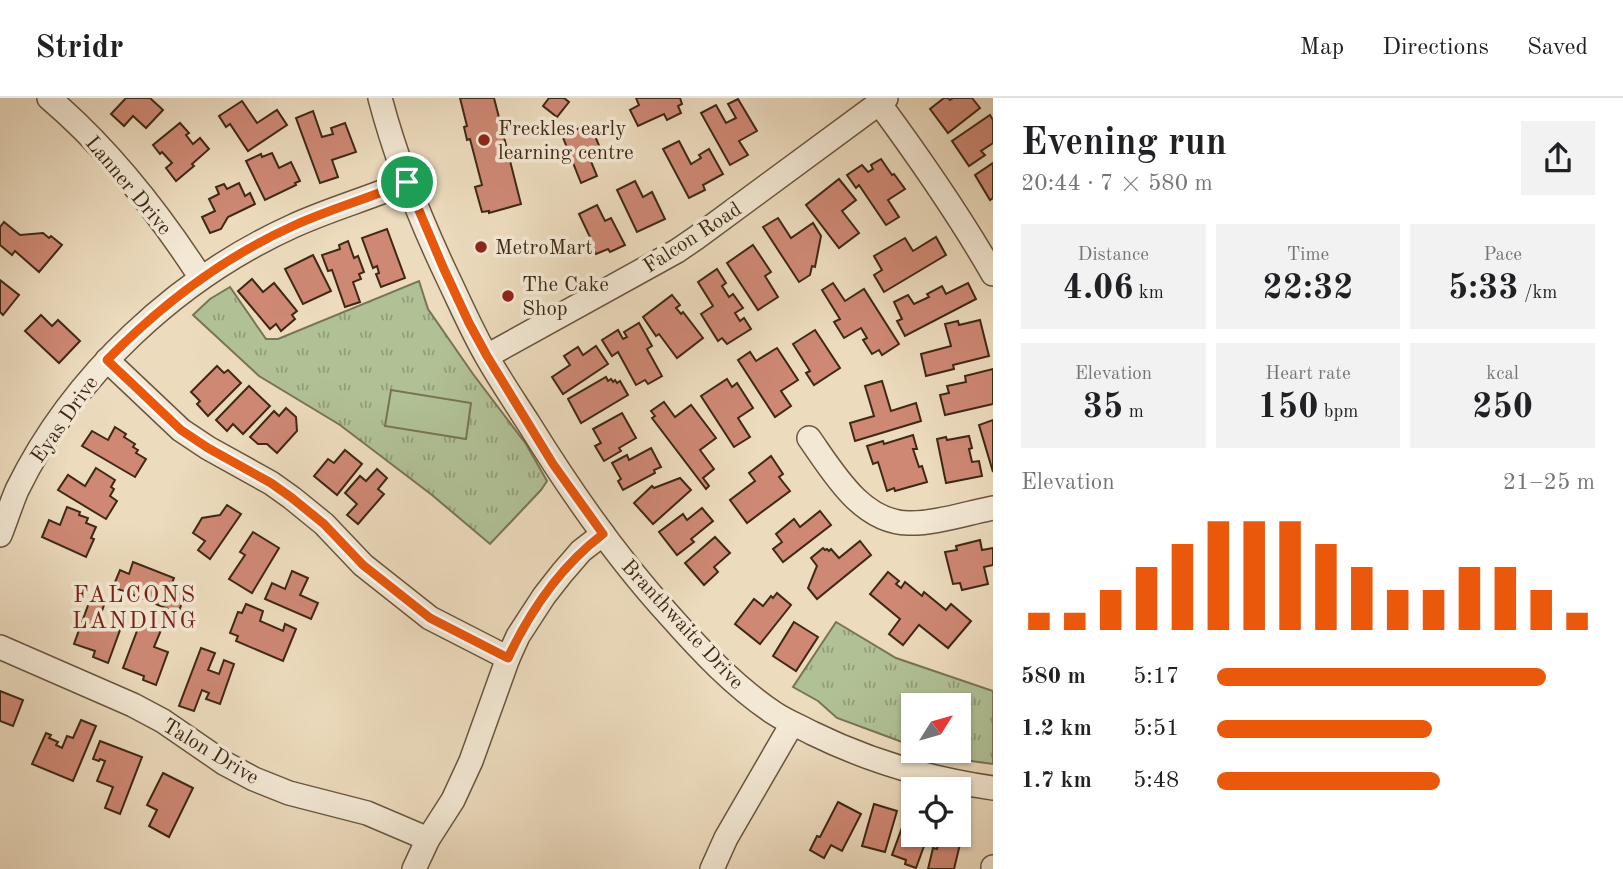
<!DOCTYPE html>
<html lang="en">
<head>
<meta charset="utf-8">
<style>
  :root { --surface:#fff; --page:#f2f2f2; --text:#202124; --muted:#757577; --line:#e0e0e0; --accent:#ea580c }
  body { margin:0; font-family:"Old Standard TT",serif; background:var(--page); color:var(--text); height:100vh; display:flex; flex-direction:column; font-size:26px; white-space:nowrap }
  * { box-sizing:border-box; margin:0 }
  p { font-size:23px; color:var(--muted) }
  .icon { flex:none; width:38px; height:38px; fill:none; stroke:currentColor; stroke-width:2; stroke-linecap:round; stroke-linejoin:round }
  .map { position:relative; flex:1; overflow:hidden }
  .sheet { display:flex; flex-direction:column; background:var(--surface); width:630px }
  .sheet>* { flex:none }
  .needle { width:46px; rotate:53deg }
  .fabs { position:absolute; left:901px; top:595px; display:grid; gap:14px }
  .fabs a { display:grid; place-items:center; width:70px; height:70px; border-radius:0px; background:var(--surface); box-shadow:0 2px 5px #0004; font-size:35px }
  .pin { position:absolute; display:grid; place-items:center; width:60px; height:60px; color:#fff; margin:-30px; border:4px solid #fff; border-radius:50%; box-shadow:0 2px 7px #0007 }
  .round { display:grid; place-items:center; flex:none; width:74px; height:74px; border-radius:0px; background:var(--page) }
  .overview { display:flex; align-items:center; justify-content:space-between; height:119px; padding:0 28px }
  h1 { font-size:38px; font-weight:600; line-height:52px }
  .metrics { display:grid; grid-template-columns:repeat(3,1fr); gap:10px; height:119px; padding:7px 28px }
  .metrics div { display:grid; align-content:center; border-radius:0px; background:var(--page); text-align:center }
  .metrics b { font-size:35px; font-weight:600 }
  .metrics small { font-size:19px; font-weight:400 }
  .metrics p { font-size:19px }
  .chart { height:196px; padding:14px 28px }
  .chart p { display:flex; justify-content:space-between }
  .chart svg { width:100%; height:126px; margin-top:7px; stroke:var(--accent); stroke-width:6 }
  ul { padding:0 28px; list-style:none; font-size:23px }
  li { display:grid; grid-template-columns:112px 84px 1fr; align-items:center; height:52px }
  li i { height:18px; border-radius:9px; background:var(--accent) }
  header { display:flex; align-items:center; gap:42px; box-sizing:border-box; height:98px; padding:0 35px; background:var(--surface); border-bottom:2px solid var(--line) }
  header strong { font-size:33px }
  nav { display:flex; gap:38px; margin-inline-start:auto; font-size:24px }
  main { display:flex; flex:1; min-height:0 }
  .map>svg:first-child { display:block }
  .park { fill:url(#park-tufts); stroke:#787455; stroke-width:2 }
  .garden { fill:#b1c196; stroke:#787455; stroke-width:2 }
  .building { fill:#ce8874; stroke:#3f2814; stroke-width:2 }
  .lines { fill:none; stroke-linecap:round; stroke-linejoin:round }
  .minor-casing { stroke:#6a553e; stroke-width:26 }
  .minor { stroke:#f3e8d4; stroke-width:23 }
  .route-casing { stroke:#fff; stroke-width:14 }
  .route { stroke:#ea580c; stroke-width:9 }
  .poi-dot { fill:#8f2418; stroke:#f3e8d4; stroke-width:2.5 }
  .labels { text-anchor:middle; stroke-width:7; stroke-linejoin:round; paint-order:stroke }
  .poi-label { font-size:21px; fill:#3f2814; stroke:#f3e8d4; text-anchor:start }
  .street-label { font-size:21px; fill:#3f2814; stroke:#f3e8d4 }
  .neighbourhood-label { font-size:23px; letter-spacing:2px; fill:#7a1f14; stroke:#f3e8d4 }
</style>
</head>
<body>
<header>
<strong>Stridr</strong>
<nav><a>Map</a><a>Directions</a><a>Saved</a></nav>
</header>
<main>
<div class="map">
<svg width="993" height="771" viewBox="0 0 993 771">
  <defs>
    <pattern id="park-tufts" width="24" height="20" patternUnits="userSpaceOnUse" patternTransform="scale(1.75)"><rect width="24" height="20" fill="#b1c196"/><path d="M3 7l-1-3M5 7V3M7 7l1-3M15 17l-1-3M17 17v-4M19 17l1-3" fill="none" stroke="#919d79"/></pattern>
  </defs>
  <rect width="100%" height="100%" fill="#ecdbbd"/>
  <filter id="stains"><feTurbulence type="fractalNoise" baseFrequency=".00286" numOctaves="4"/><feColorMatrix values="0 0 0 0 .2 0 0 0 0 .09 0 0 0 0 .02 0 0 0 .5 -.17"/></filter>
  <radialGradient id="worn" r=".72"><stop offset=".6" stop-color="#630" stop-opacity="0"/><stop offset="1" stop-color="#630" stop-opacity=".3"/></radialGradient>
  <g class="park">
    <polygon points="419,183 428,211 473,276 526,346 547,383 541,392 490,446 432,397 340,327 259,278 193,217 210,201 230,189 266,241 278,241"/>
    <polygon points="836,524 896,560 993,593 993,666 942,659 925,653 959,653 959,607 914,607 913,648 837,620 818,603 793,589"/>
  </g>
  <polygon class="garden" points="391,292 471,305 466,341 385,328"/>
  <g class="building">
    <polygon points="126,0 150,0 163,12 146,30 133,18 124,28 111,16"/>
    <polygon points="460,0 494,0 521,106 489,115 489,113 482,114 475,89 482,87 470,41 467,42 464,29 467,28"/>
    <polygon points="549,0 564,0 569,4 557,19 543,8"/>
    <polygon points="636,0 680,0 682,6 678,8 681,15 667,22 664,16 638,28 630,12 639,7"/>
    <polygon points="944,0 948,0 950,2 953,0 972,0 980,10 948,35 930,11"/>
    <polygon points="738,1 757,33 739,43 748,57 730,67 701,15 716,7 726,25 736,20 728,6"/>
    <polygon points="242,3 257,25 277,12 287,27 248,53 230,26 226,29 219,18"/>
    <polygon points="313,13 322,39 333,36 331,30 345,25 356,54 332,62 338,79 320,85 296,20"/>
    <polygon points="990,17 993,22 993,45 981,53 985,57 969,68 952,43"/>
    <polygon points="180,25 189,35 186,37 193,46 200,40 209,51 192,66 194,68 176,83 166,70 172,65 162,54 160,56 153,47"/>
    <polygon points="590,26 603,57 590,61 597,78 581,85 562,37"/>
    <polygon points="679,43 691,66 701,60 699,57 709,51 723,76 703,87 705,92 689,100 663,51"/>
    <polygon points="272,55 279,70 291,64 300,83 295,85 296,87 265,102 246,63 261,56 262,59"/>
    <polygon points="881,61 892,77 894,76 905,91 888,102 899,119 886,127 859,87 856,90 847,77 862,67 868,74 873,71 871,67"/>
    <polygon points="993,65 993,100 990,102 975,77"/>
    <polygon points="839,81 856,102 842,113 859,135 839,150 806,107"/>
    <polygon points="635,83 643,99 652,94 665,121 637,134 617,92"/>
    <polygon points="239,85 245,98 250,95 255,106 228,119 221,131 210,135 202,119 215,113 209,101 219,96 216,89 224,86 227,91"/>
    <polygon points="597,107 605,123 611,120 625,147 610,154 608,151 596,156 588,140 590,139 579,116"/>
    <polygon points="778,120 791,140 813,125 821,138 815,169 812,168 810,177 799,184 763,129"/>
    <polygon points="4,124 20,137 43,135 49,140 51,138 62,147 39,174 15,153 12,157 0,147 0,129"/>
    <polygon points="387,131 405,180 381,189 376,176 379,175 377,168 373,170 362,140"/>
    <polygon points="936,139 946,157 884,194 874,177 882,172 874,158 905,140 913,153"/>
    <polygon points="348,143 354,160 358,158 364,174 359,176 361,181 353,184 360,204 345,209 332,172 328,173 322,157 340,151 339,147"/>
    <polygon points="753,147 771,174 765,178 778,199 758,212 727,165"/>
    <polygon points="313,157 331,193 303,206 285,171"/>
    <polygon points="717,171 726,185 722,188 729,199 733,196 743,210 735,215 740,223 744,220 751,231 727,246 722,240 718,243 701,216 713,208 698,184"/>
    <polygon points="252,181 263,194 274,185 297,213 292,217 295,221 281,233 276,226 270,231 238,193"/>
    <polygon points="0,182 19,197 3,217 0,214"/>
    <polygon points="833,185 845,203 864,191 899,246 882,257 879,252 872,256 863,242 867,240 861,230 844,240 834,224 840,221 822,192"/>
    <polygon points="968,185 976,201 905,238 897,223 902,221 894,204 908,197 914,206 929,199 927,196 942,188 946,196"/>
    <polygon points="672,197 680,207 676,210 681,216 683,214 703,240 677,260 659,236 656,238 643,219"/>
    <polygon points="41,217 52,228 58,222 80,243 59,265 25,233"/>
    <polygon points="980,222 989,258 953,267 954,271 926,278 921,256 951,248 945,226 958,223 959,227"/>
    <polygon points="639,225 652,248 647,251 662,278 648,286 645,282 636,287 618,254 612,258 602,242 618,232 623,241 627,239 624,234"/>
    <polygon points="815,232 840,270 814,287 806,275 810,273 793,246"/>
    <polygon points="596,248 608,266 563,296 552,279 570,267 564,258 578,249 583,257"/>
    <polygon points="777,250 798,282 781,293 791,308 775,319 738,262 750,254 756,263"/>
    <polygon points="217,268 224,275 228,272 241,285 208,318 197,306 200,303 191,294"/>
    <polygon points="993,271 993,306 945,317 940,297 949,295 947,288 966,284 965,278"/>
    <polygon points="606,279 608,283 611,281 613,284 615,282 617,285 620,283 628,297 581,325 568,301"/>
    <polygon points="727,281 732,289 737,285 753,310 738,320 750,339 734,349 701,298"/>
    <polygon points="882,283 891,313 916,305 921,323 855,343 850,325 874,318 865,288"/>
    <polygon points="249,288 270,308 243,336 233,326 227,333 216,322"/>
    <polygon points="664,304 675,319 691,307 716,340 700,352 714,371 703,380 709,388 706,391 652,320 655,318 651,313"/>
    <polygon points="286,310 296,319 297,333 277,355 267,346 258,346 250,339 274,313 279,318"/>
    <polygon points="622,315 636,340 619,350 621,353 604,363 595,348 601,345 593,331"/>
    <polygon points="993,322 993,374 979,327"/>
    <polygon points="115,329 126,336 124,339 135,346 133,349 138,352 136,355 146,361 135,379 82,348 92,333 108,342"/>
    <polygon points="913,337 917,351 913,351 919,369 922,368 927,384 895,393 894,390 887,393 878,364 873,366 867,348 883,343 884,346"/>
    <polygon points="969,338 972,350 969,351 972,364 979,363 982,378 946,385 937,341 946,339 947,342"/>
    <polygon points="651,350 661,369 654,372 655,375 623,392 618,383 621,381 612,365 627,357 629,362"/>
    <polygon points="345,352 362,366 337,397 314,378 328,361 334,365"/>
    <polygon points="771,358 783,376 779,379 790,393 747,425 730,402 755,383 749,375"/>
    <polygon points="96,370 115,382 111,389 114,391 110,398 117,403 106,421 58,392 68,377 85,388"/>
    <polygon points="377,371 387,380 378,391 384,396 358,426 347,417 357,406 345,395 360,378 366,383"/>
    <polygon points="680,380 691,392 653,426 634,405 652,388 654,390"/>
    <polygon points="227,407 241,416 210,461 198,452 205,443 193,435 202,420 220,417"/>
    <polygon points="67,409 80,414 79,417 88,420 86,425 96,429 91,440 94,441 86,459 42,439 49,422 60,427"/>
    <polygon points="702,410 713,423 691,441 694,444 677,457 659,434 683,416 687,422"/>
    <polygon points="820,413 831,427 783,464 773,451 782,444 776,436 794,421 800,429"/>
    <polygon points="253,434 279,450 252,495 229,481 245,457 240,454"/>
    <polygon points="715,439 730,455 714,469 718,474 704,487 685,465"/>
    <polygon points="980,442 982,452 993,450 993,467 984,469 988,486 962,492 960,485 953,486 945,454 957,452 956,448"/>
    <polygon points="860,443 871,457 817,501 808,490 817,468 811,460 823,450 825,452 827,451 829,453 831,451 839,460"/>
    <polygon points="133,464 174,480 169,492 185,498 178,515 113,489 120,472 129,476"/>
    <polygon points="292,473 308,480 300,497 318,505 311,521 265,501 272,485 285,491"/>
    <polygon points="888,474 899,483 896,486 901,490 905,484 922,498 924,494 946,512 951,506 971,523 948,550 919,527 903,547 889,536 900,521 870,496"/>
    <polygon points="777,495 791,507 760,546 735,526 754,501 763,508 771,498 773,500"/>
    <polygon points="90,502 104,507 97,527 105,530 106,527 120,532 108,565 93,559 95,553 74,546"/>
    <polygon points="246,506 263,513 260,523 283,533 285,526 296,531 283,563 236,543 238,538 230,535 238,514 242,515"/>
    <polygon points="794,524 818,539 796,573 773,558"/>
    <polygon points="140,525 161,532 154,549 168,554 156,587 143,582 144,578 123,570"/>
    <polygon points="201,550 215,555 208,572 219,576 224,562 234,566 220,606 206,601 209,595 202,592 194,613 179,608"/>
    <polygon points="0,593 23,602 13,628 0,623"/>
    <polygon points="81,622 96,628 73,683 32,666 46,635 51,637 49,640 58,644 56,647 62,650 67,638 73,640"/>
    <polygon points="100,643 142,659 120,716 105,710 113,689 97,683 105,663 100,661 99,663 93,661"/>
    <polygon points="163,675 193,690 169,739 149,728 157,712 147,707"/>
    <polygon points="838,704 861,716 842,753 831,747 824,760 810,752 817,738 820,739"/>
    <polygon points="874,706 897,713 885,754 862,748"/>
    <polygon points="907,716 914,718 914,737 928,737 916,770 905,766 906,762 892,757"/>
    <polygon points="941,737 962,738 954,771 928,771 933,750 937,751"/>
  </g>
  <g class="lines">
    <defs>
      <g id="minor">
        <path d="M49,0c60,51 110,115 152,180"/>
        <path d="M380,0c16,61 40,121 67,178 13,27 25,55 40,81 13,23 28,45 42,67 42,68 87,133 141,192 31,35 65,71 104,97 12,8 25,13 38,20 57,28 118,46 181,55"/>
        <path d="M879,5c42,57 79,110 114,171"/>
        <polyline points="487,258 677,153 696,140 886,0"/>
        <polyline points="107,262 181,332 208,350 271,385 292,400 324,426 363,467 430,520 508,560"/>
        <path d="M809,340c24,34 52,84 99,85 26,1 59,-10 85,-15"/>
        <path d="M0,437c6,-15 11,-31 17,-45 56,-115 161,-212 276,-264 37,-17 77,-28 114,-44"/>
        <polyline points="0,549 133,607 163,623 224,665 254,681 289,695 367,715 428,741"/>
        <polyline points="414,771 428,741 453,702 471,663 508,560 518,538 544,498 562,475 581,453 603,436"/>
        <polyline points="712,771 726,740 792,626"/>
        <polyline points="993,771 993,769"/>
      </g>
    </defs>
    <use href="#minor" class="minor-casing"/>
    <use href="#minor" class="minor"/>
  </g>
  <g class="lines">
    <defs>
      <path id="route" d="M407,84l36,85 26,56 18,33 66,108 50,70c-42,32 -73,77 -95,124l-78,-40 -67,-53 -39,-41 -32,-26 -21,-15 -63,-35 -27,-18 -74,-70c54,-55 115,-102 186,-134 37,-17 77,-28 114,-44z"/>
    </defs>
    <use href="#route" class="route-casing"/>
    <use href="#route" class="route"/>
  </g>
  <g class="poi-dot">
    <circle cx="484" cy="42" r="7"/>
    <circle cx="481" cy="149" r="7"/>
    <circle cx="508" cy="198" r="7"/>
  </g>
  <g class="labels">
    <g class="poi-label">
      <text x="498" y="37">Freckles early<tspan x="498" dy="24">learning centre</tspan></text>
      <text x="495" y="156">MetroMart</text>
      <text x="522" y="193">The Cake<tspan x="522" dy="24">Shop</tspan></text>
    </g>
    <g class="street-label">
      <text transform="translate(129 87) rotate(50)" y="7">Lanner Drive</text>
      <text transform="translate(692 139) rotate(-33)" y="7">Falcon Road</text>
      <text transform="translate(64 321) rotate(-55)" y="7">Eyas Drive</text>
      <text transform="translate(683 526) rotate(47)" y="7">Branthwaite Drive</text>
      <text transform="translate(211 653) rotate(31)" y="7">Talon Drive</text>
    </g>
    <g class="neighbourhood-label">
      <text x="135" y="504">FALCONS<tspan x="135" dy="26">LANDING</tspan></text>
    </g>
  </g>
  <rect width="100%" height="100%" filter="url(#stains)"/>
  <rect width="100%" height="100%" fill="url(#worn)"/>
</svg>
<div class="fabs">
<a><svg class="needle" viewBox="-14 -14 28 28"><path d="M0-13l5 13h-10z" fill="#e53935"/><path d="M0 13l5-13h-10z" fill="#757577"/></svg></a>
<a><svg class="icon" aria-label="locate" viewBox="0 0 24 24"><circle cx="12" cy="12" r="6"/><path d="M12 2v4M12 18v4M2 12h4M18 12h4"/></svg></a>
</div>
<div class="pin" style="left:407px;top:84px;background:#1e9e55"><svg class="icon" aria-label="arrive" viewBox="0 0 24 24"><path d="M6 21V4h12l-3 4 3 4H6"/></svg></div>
</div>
<section class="sheet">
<div class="overview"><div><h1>Evening run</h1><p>20:44 · 7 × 580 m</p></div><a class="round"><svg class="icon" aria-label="share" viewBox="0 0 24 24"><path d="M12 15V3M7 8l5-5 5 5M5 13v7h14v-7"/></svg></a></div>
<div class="metrics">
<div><p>Distance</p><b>4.06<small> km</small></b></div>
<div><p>Time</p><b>22:32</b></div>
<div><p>Pace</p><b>5:33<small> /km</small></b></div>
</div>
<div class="metrics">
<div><p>Elevation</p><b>35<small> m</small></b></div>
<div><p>Heart rate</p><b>150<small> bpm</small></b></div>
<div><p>kcal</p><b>250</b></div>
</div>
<div class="chart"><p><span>Elevation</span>21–25 m</p>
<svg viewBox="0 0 160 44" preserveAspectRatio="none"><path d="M5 44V38M15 44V38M25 44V30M35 44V22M45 44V14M55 44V6M65 44V6M75 44V6M85 44V14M95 44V22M105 44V30M115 44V30M125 44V22M135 44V22M145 44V30M155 44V38"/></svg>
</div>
<ul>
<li><b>580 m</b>5:17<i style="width:87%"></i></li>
<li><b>1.2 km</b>5:51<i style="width:57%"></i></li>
<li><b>1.7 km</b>5:48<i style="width:59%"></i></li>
</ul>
</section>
</main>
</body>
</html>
